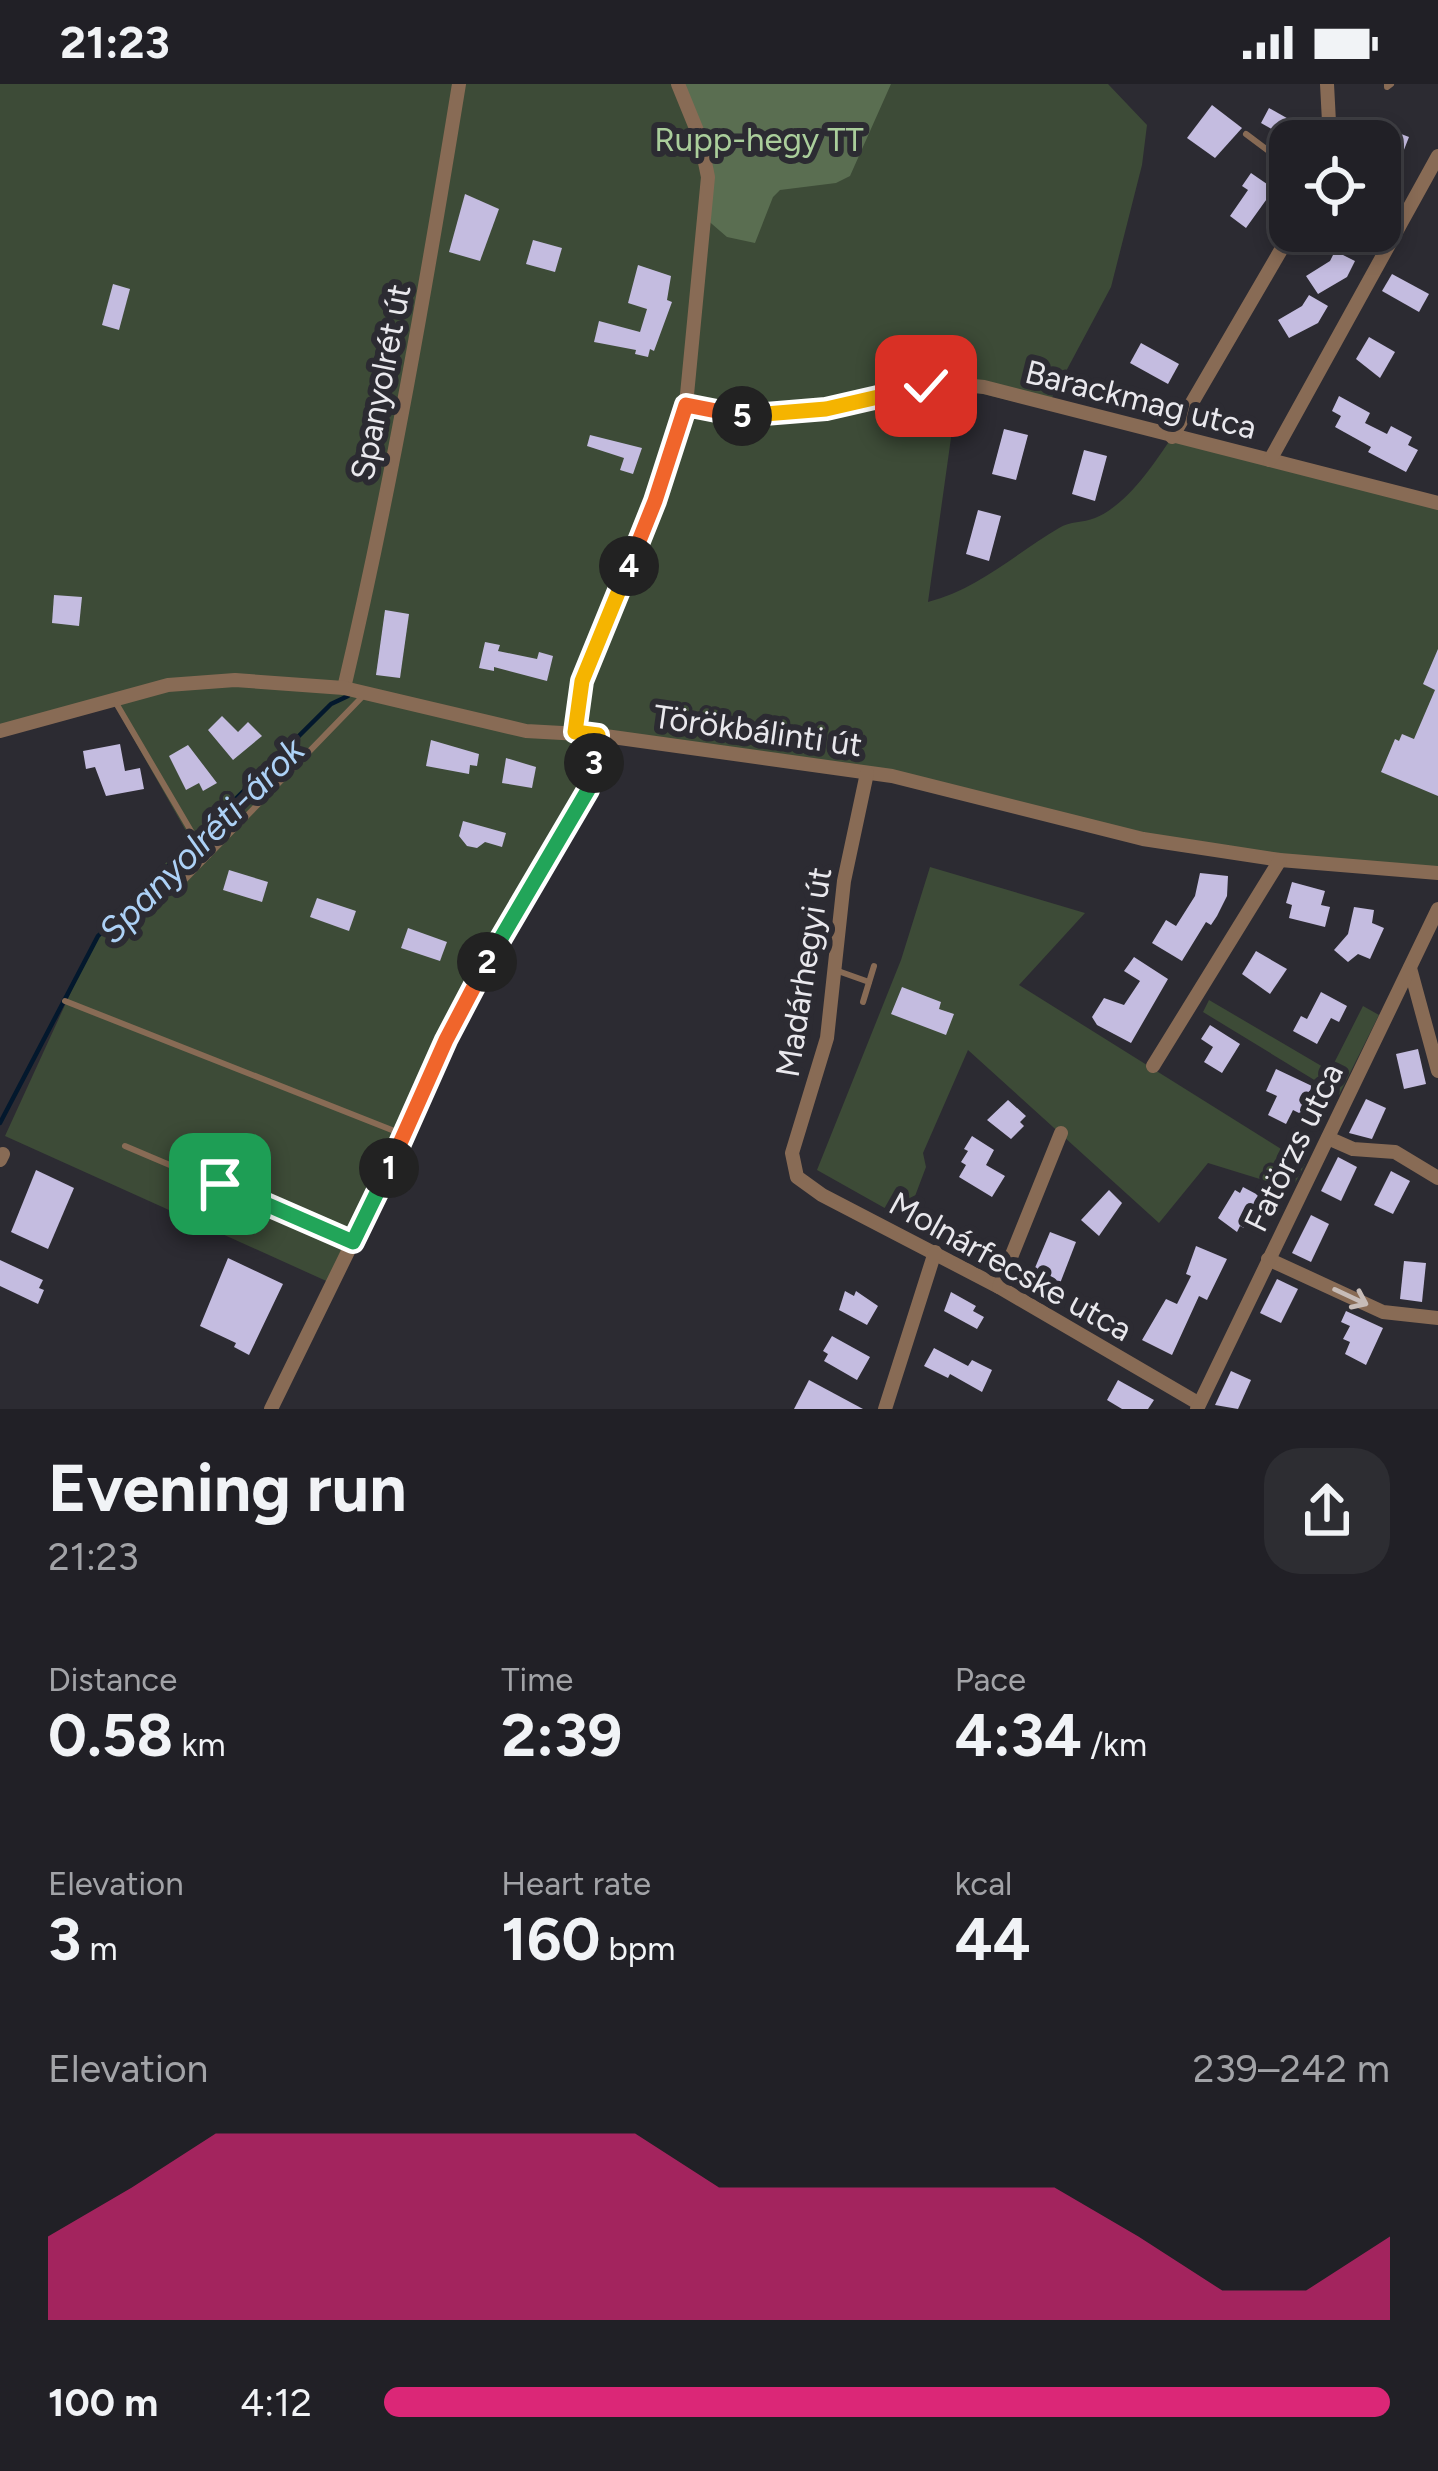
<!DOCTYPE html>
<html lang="en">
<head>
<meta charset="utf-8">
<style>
  :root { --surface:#212026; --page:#2d2d32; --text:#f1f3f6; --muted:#a2a3a7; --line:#3e3e43; --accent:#db2777 }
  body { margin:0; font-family:Figtree,sans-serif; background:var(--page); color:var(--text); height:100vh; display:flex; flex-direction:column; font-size:45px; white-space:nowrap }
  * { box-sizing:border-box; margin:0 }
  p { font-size:39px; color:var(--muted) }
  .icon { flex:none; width:66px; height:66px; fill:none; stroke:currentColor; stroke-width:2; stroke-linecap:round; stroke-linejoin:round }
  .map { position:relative; height:1325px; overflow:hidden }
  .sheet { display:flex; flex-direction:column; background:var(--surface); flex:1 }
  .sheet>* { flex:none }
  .tools { position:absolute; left:1269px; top:36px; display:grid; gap:24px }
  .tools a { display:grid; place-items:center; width:132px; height:132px; border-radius:24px; background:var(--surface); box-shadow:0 6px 18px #0003,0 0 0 3px var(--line); font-size:60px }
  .pin { position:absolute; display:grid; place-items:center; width:102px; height:102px; color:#fff; margin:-51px; border-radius:24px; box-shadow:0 6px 18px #0006 }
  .km { position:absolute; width:60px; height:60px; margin:-30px; border-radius:50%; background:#222; color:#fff; font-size:33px; line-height:60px; text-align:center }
  .round { display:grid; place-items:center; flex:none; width:126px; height:126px; border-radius:36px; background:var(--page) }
  .summary { display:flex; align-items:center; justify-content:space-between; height:204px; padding:0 48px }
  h1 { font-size:66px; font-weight:700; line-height:90px }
  .figures { display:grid; grid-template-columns:repeat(3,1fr); gap:18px; height:204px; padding:12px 48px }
  .figures div { display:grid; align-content:center }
  .figures b { font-size:60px; font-weight:700 }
  .figures small { font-size:33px; font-weight:400 }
  .figures p { font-size:33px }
  .chart { height:336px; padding:24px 48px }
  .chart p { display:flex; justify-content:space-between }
  .chart svg { width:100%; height:216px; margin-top:12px; fill:var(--accent); opacity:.7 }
  ul { padding:0 48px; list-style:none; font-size:39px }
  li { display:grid; grid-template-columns:192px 144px 1fr; align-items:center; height:90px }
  li i { height:30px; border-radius:15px; background:var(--accent) }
  .status { display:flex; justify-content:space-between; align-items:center; height:84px; padding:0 60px; background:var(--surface); direction:ltr }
  .status svg { height:33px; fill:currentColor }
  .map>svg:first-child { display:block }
  .green { fill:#3d4b37 }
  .forest { fill:#5a6e51 }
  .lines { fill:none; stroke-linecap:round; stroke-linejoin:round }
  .stream { stroke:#03182d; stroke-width:4.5 }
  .building { fill:#c4bce0 }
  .lane { stroke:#886b55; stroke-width:6 }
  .street { stroke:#886b55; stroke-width:14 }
  .oneway { stroke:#c7bcb8 }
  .split-1-casing { stroke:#fff; stroke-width:24 }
  .split-2-casing { stroke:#fff; stroke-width:24 }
  .split-3-casing { stroke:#fff; stroke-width:24 }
  .split-4-casing { stroke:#fff; stroke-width:24 }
  .split-5-casing { stroke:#fff; stroke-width:24 }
  .split-6-casing { stroke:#fff; stroke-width:24 }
  .split-1 { stroke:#22a559; stroke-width:15 }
  .split-2 { stroke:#f0652b; stroke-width:15 }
  .split-3 { stroke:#22a559; stroke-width:15 }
  .split-4 { stroke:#f5b400; stroke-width:15 }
  .split-5 { stroke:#f0652b; stroke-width:15 }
  .split-6 { stroke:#f5b400; stroke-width:15 }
  .labels { text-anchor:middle; stroke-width:12; stroke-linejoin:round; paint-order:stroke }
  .park-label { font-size:33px; fill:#aace9b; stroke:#2c2b32 }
  .street-label { font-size:33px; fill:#e9e8ed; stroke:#2c2b32 }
  .water-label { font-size:36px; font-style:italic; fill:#add1f6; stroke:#2c2b32 }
</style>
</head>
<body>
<div class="status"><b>21:23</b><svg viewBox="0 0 49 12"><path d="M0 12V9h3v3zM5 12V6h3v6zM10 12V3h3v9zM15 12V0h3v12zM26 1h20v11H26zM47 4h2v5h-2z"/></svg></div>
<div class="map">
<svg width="1438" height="1325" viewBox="0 0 1438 1325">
  <rect width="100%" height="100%" fill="#2c2b32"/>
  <g class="green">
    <path d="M0,0h1108l39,41 -5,40 -31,122 -63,118 -11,2 -79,-19 -30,214c50,-13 87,-48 131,-74 11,-7 24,-5 36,-10 32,-13 59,-54 77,-81l266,66v370l-295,-34 -251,-63 -294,-41 -10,56 -72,119 -183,374 -328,-148 93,-203 92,-95 -75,-132 -115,28z"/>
    <polygon points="930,783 1085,829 1019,901 1305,1080 1292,1105 1208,1079 1159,1139 968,966 923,1069 926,1083 906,1136 817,1086 901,876"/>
    <polygon points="1209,916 1330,987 1363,922 1379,931 1339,1011 1203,928"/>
  </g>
  <polygon class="forest" points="677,0 891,0 850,92 836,99 780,106 773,113 755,159 727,153 705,134 708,93"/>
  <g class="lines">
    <polyline class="stream" points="0,1039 98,852 331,620 348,612"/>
  </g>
  <g class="building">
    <polygon points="1212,21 1242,44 1215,74 1187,54"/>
    <polygon points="1269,24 1308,46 1302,57 1293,57 1261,39"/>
    <polygon points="1370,38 1409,53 1400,76 1380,69 1380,57 1363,57"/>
    <polygon points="1251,89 1274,105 1246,144 1230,132 1248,106 1242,102"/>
    <polygon points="465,110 499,125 480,177 449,168"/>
    <polygon points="533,156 562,164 555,188 526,180"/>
    <polygon points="1335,167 1355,177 1347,193 1318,210 1306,192 1330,177"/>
    <polygon points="638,181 671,192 667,216 672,218 654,267 650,265 648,273 635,270 636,266 594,258 599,237 640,248 647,225 628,219"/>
    <polygon points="1392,190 1429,210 1419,228 1382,207"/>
    <polygon points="113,200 130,205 119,246 102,241"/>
    <polygon points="1309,211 1328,222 1318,239 1289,254 1278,236 1302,222"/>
    <polygon points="1369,253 1395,268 1380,294 1356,275"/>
    <polygon points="1141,259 1179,280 1168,300 1130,279"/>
    <polygon points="1339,312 1370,329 1365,339 1387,350 1391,342 1412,353 1408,361 1418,366 1406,388 1368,368 1371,363 1335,343 1341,332 1332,327"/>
    <polygon points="1004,345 1028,351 1016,396 992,390"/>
    <polygon points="590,351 642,364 633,390 620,386 624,374 587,362"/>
    <polygon points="1084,366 1107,372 1095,417 1072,410"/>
    <polygon points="978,426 1001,432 989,477 966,470"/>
    <polygon points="54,511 82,513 79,542 52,539"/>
    <polygon points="385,526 409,530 400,594 376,591"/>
    <polygon points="485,558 500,561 498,567 537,575 539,568 553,572 547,597 494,583 494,587 479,584"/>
    <polygon points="1438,565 1438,712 1381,688 1395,655 1399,657 1402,650 1414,655 1435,606 1423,600"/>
    <polygon points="222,632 238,648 248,638 262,652 233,676 208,646"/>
    <polygon points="431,656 479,670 477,682 470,681 469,690 426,682"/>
    <polygon points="120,660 125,687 140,684 144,705 106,712 95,683 86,685 83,667"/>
    <polygon points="188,661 217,699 203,707 199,699 186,706 169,672"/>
    <polygon points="506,674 536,683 532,704 502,699"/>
    <polygon points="463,737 506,749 502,763 485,758 477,764 467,762 459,752"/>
    <polygon points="229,786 268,798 262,818 223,806"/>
    <polygon points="1200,789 1228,792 1227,812 1217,832 1211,841 1206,838 1182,877 1152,859 1166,836 1176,842 1195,812"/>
    <polygon points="1292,798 1325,807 1321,821 1330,823 1325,843 1289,834 1292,821 1286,819"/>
    <polygon points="317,814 356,827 349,847 310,833"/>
    <polygon points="1354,823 1374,826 1372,839 1384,844 1370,875 1358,870 1348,878 1334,866 1348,850"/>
    <polygon points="408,844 447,858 440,877 401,864"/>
    <polygon points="1256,867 1287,885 1270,910 1242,890"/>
    <polygon points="1134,873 1168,895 1131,959 1097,941 1092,933 1104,914 1124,921 1140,897 1124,887"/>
    <polygon points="902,903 941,918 939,925 954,930 946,951 891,930"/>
    <polygon points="1321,908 1347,922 1339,938 1331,934 1317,960 1293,947 1301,932 1307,935"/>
    <polygon points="1210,941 1240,960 1222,989 1204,978 1213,963 1201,955"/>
    <polygon points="1418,965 1426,1000 1404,1005 1396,970"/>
    <polygon points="1276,985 1312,1002 1306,1017 1315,1022 1309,1034 1293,1026 1286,1040 1268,1031 1277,1012 1266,1007"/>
    <polygon points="1366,1015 1386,1024 1372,1055 1349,1049"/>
    <polygon points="1008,1016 1026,1032 1020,1038 1024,1042 1011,1055 987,1036"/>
    <polygon points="972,1052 994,1066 986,1081 1005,1092 992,1113 959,1093 966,1081 961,1078 968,1067 964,1065"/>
    <polygon points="1338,1073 1357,1083 1341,1117 1321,1107"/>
    <polygon points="36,1086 74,1104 48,1165 11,1148"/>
    <polygon points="1391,1087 1410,1097 1393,1130 1374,1121"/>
    <polygon points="1243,1103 1258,1111 1244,1144 1240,1142 1237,1148 1218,1134 1235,1106 1240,1109"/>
    <polygon points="1109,1106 1122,1119 1099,1152 1081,1136"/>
    <polygon points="1311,1131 1329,1140 1311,1178 1292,1169"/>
    <polygon points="1050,1148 1076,1158 1059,1202 1032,1191"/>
    <polygon points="1196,1162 1227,1175 1207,1216 1199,1212 1172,1271 1142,1256 1166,1215 1177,1220 1191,1192 1186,1190"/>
    <polygon points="228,1174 283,1200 249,1271 234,1263 236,1259 200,1242"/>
    <polygon points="0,1176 43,1196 39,1204 44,1206 38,1220 0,1202"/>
    <polygon points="1404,1177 1426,1179 1422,1218 1400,1215"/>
    <polygon points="1277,1195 1298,1205 1281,1239 1260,1229"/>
    <polygon points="845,1207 854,1212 856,1207 878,1222 867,1241 839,1226"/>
    <polygon points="951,1208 976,1222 973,1227 984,1233 977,1245 944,1227"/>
    <polygon points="1346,1227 1383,1244 1366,1281 1345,1270 1350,1258 1343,1255 1350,1242 1341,1238"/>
    <polygon points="832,1252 870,1273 857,1296 824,1277 828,1270 823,1267"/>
    <polygon points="934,1264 968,1282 972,1276 992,1286 982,1308 950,1290 948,1294 924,1282"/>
    <polygon points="1231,1287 1251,1296 1238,1325 1215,1321"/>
    <polygon points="809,1296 863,1325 794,1325"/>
    <polygon points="1118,1296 1154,1316 1148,1325 1122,1325 1107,1316"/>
  </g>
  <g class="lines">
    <g class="lane">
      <polyline points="1387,0 1387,3 1391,0"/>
      <polyline points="1246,50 1290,83"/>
      <polyline points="116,619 198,759"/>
      <polyline points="173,808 363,612"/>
      <polyline points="838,887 869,898"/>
      <polyline points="65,917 402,1050"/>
      <polyline points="863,918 874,882"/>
      <polyline points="125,1062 349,1157"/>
    </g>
    <g class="street">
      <polyline points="1327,0 1330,57"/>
      <path d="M686,321c32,3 60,13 93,10 69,-7 137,-37 205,-28l454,116"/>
      <polyline points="1172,353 1292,147"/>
      <polyline points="1270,376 1438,72"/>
      <path d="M344,604c47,-199 82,-402 115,-604"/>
      <polyline points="0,647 168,601 235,596 344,604 526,647 598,651 892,692 1143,755 1280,776 1438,789"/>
      <polyline points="575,648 582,597 655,417 686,321 708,93 700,54 678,0"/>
      <polyline points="867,689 844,797 827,954 792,1069 797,1093 822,1111 999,1203 1198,1319"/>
      <polyline points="1410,884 1438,987"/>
      <polyline points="1153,982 1280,776"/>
      <polyline points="1328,1054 1353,1065 1395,1068 1438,1094"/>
      <polyline points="0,1076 3,1070"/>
      <polyline points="1268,1175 1383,1228 1438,1234"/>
      <polyline points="999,1203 1061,1049"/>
      <polyline points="271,1325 405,1051 446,956 516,826 588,707 598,651"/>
      <polyline points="885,1325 935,1168"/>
      <polyline points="1197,1325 1438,825"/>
    </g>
  </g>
  <defs><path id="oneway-shaft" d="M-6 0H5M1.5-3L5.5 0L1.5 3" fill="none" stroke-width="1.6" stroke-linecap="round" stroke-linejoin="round" transform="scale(3)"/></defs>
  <use class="oneway" href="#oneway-shaft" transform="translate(1351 1213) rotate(25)"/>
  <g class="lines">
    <defs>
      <polyline id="split-1" points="220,1100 353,1158 389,1084"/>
      <polyline id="split-2" points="389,1084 446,956 487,878"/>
      <polyline id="split-3" points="487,878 588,706 594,679"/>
      <polyline id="split-4" points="594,679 598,651 575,648 582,597 629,482"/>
      <polyline id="split-5" points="629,482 655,417 686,321 742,332"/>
      <polyline id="split-6" points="742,332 826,325 926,302"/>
    </defs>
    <use href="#split-1" class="split-1-casing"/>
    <use href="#split-2" class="split-2-casing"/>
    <use href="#split-3" class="split-3-casing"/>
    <use href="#split-4" class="split-4-casing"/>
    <use href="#split-5" class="split-5-casing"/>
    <use href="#split-6" class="split-6-casing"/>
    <use href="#split-1" class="split-1"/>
    <use href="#split-2" class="split-2"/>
    <use href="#split-3" class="split-3"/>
    <use href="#split-4" class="split-4"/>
    <use href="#split-5" class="split-5"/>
    <use href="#split-6" class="split-6"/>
  </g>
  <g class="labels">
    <g class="park-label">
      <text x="759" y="67">Rupp-hegy TT</text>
    </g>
    <g class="street-label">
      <text transform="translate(380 298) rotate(-79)" y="12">Spanyolrét út</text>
      <text transform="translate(1141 315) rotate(14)" y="12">Barackmag utca</text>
      <text transform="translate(758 646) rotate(8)" y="12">Törökbálinti út</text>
      <text transform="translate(803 888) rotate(-81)" y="12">Madárhegyi út</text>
      <text transform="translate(1293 1063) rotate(-64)" y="12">Fatörzs utca</text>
      <text transform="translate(1011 1182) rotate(29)" y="12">Molnárfecske utca</text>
    </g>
    <g class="water-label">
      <text transform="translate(201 756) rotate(-45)" y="13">Spanyolréti-árok</text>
    </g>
  </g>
</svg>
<div class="tools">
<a><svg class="icon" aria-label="locate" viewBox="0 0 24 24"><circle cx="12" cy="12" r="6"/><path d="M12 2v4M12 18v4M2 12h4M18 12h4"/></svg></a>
</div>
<div class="pin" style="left:220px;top:1100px;background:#1e9e55"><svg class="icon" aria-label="arrive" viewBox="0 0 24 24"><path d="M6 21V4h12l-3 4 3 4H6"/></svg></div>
<div class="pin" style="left:926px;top:302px;background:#d93025"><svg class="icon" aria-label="check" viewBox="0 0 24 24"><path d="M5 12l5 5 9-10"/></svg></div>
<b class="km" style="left:389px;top:1084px">1</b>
<b class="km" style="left:487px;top:878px">2</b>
<b class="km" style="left:594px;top:679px">3</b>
<b class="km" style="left:629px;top:482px">4</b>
<b class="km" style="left:742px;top:332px">5</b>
</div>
<section class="sheet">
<div class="summary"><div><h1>Evening run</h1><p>21:23</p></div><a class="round"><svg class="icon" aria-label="share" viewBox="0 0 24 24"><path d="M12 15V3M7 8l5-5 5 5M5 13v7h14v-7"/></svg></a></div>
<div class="figures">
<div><p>Distance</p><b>0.58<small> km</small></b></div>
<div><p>Time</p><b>2:39</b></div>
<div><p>Pace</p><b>4:34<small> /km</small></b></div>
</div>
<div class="figures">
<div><p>Elevation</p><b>3<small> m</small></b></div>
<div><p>Heart rate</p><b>160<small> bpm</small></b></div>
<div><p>kcal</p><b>44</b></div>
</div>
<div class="chart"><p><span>Elevation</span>239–242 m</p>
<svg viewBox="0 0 160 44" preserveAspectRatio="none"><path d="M0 44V27L10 17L20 6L30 6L40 6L50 6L60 6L70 6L80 17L90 17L100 17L110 17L120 17L130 27L140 38L150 38L160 27V44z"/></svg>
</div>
<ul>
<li><b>100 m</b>4:12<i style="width:100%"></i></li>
</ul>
</section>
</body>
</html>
